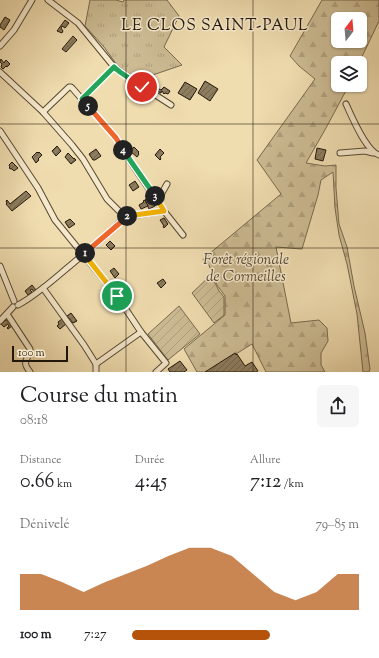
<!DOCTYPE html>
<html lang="fr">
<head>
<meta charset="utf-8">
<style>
  :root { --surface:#fff; --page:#f6f6f6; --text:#202124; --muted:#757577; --accent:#b45309 }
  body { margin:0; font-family:"Sorts Mill Goudy",serif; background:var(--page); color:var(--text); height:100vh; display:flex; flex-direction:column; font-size:15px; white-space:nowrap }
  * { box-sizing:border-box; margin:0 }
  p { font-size:13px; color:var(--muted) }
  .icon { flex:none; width:22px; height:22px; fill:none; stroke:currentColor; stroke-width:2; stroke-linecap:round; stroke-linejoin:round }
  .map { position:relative; height:372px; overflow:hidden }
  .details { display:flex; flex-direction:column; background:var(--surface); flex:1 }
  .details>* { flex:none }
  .needle { width:26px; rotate:16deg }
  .buttons { position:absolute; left:331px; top:12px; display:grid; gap:8px }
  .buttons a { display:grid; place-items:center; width:36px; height:36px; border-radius:6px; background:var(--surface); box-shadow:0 1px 3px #0004; font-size:20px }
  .scale { position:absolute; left:12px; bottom:10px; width:56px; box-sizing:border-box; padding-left:4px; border:2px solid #231709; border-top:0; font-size:11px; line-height:14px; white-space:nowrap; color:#231709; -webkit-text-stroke:3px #f5e8cb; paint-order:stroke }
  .pin { position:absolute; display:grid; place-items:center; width:34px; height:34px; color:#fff; margin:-17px; border:2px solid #fff; border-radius:50%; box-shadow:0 1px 4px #0007 }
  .km { position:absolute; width:20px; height:20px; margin:-10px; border-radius:50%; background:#222; color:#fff; font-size:11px; line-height:20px; text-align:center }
  .round { display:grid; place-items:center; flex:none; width:42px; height:42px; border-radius:6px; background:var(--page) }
  .overview { display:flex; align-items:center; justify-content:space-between; height:68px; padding:0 20px }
  h1 { font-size:22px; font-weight:600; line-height:30px }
  .stats { display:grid; grid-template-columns:repeat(3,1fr); gap:6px; height:68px; padding:4px 20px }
  .stats div { display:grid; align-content:center }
  .stats b { font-size:20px; font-weight:600 }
  .stats small { font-size:11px; font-weight:400 }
  .stats p { font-size:11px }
  .chart { height:112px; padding:8px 20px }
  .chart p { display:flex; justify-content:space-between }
  .chart svg { width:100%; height:72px; margin-top:4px; fill:var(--accent); opacity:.7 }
  ul { padding:0 20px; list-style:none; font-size:13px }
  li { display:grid; grid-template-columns:64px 48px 1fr; align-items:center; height:30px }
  li i { height:10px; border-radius:5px; background:var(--accent) }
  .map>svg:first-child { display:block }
  .forest { fill:url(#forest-firs); stroke:#78694e; fill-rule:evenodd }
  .park { fill:url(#park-tufts); stroke:#78694e }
  .garden { fill:url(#garden-furrows); stroke:#78694e }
  .building { fill:url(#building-hatch); stroke:#231709 }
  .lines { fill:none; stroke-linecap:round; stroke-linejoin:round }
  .minor-casing { stroke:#564832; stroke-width:7 }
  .minor { stroke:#f5e8cb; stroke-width:5 }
  .split-1-casing { stroke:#fff; stroke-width:8 }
  .split-2-casing { stroke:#fff; stroke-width:8 }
  .split-3-casing { stroke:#fff; stroke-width:8 }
  .split-4-casing { stroke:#fff; stroke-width:8 }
  .split-5-casing { stroke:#fff; stroke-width:8 }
  .split-6-casing { stroke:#fff; stroke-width:8 }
  .split-7-casing { stroke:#fff; stroke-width:8 }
  .split-1 { stroke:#f5b400; stroke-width:5 }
  .split-2 { stroke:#f0652b; stroke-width:5 }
  .split-3 { stroke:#f5b400; stroke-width:5 }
  .split-4 { stroke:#22a559; stroke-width:5 }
  .split-5 { stroke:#f0652b; stroke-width:5 }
  .split-6 { stroke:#22a559; stroke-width:5 }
  .split-7 { stroke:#22a559; stroke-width:5 }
  .grid { fill:none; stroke:#231709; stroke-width:1; stroke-opacity:0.55 }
  .labels { text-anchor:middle; stroke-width:3; stroke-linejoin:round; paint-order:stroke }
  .park-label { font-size:15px; font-style:italic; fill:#564832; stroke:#f5e8cb }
  .neighbourhood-label { font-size:16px; letter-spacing:1px; fill:#231709; stroke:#f5e8cb }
</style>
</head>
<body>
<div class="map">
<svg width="379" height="372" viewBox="0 0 379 372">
  <defs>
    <pattern id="forest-firs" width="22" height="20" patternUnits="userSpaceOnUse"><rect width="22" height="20" fill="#ccbb93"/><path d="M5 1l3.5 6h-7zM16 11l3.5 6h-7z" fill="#afa07d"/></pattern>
    <pattern id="park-tufts" width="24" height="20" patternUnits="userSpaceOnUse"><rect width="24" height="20" fill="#ccbb93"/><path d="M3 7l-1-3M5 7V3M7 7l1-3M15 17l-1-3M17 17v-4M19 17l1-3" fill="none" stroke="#afa07d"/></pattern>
    <pattern id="garden-furrows" width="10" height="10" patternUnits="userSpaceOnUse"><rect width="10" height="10" fill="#ccbb93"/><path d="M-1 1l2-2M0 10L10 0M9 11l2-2" fill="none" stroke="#afa07d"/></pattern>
    <pattern id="building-hatch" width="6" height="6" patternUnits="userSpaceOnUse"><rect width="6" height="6" fill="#8d7d5f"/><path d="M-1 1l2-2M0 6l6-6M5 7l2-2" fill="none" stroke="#73654d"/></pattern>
  </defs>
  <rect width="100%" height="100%" fill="#efdcaf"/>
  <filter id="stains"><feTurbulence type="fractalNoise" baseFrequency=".005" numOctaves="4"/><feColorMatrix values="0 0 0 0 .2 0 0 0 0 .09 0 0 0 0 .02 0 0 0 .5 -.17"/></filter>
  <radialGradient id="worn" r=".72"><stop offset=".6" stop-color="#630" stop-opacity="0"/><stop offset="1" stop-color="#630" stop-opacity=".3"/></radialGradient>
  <path class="forest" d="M322,0h57v21l-20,42h-21v22h11l-23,43 -20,35 19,3 11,-1v23l3,36 8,23 7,39 11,47 5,36 -1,3h-6l-6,-58 -10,-50 -8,-29 -4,-27 -2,-36 -12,8 -3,15 -16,54 -26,-2 15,76 28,-3 8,8 1,13 -7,12v12l4,7h-59l-14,-28 -45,28h-10l-13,-23 41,-34v-19l-8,-11 -9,-22 -4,-1 -1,-3 78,-65 -24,-34 58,-81 -16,-13 -9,-10zM338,19h22v22h-22z"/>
  <polygon class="park" points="90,0 116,0 123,2 124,0 167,0 179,16 164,47 182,65 138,80 117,65 104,47 85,26"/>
  <g class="garden">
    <polygon points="211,275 219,291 224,297 224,315 214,323 192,293"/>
    <polygon points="179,306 200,334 168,360 148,334"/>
  </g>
  <g class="building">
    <polygon points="5,17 10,20 4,30 0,27 0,25"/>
    <polygon points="65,20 69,23 65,28 62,26 61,28 63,31 62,33 57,31"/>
    <polygon points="73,36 77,40 66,52 62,49"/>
    <polygon points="1,59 4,63 6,60 10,64 7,67 6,66 3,69 1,67 2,64 0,62"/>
    <polygon points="205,81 218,89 210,101 198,93"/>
    <polygon points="185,82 197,89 190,100 178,93"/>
    <polygon points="164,87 170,91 168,94 165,93 164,94 162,91 161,93 157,91 159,89 161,90"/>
    <polygon points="57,146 61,151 56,156 52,151"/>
    <polygon points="134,147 139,152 138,153 139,154 137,157 130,151"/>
    <polygon points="317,148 326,150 323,161 315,159"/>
    <polygon points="96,149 101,156 95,160 93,160 89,154"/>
    <polygon points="160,149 164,153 160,157 161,159 160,160 155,155"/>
    <polygon points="37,152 38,153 39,152 42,155 38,159 39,160 36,163 32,157"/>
    <polygon points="68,153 74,159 74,158 76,160 71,164 65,157"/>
    <polygon points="12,162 18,168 14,171 12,169 11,169 9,168 10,167 9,165"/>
    <polygon points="135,181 139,187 133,191 129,185"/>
    <polygon points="26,191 31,196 12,211 6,204 7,203 6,201 7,200 10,204"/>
    <polygon points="148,198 149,200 147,201 149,204 153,202 155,206 149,209 145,200"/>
    <polygon points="145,200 148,206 141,209 139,205 144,202 143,201"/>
    <polygon points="164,218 168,224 164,228 163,226 164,226 160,220"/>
    <polygon points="70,219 75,224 69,228 65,222"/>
    <polygon points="110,241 115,246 111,250 106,245"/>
    <polygon points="114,268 119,274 115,278 110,271"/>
    <polygon points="163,279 166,283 161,288 157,283"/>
    <polygon points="32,285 36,290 34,292 32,289 30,290 32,292 28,295 25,291"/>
    <polygon points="71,313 77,321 73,323 67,316"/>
    <polygon points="62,319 66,324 60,329 57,326 59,324 58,322"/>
    <polygon points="6,320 7,320 12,326 8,329 7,328 9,326 8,324 4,327 1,324"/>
    <polygon points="235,353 236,355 237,354 245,366 252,362 258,371 256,372 205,372"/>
    <polygon points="180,361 187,370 184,372 170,372 168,369"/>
  </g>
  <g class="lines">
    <defs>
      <g id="minor">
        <polyline points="48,0 78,23 114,67 120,72 171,105"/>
        <polyline points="0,46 14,30 32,0"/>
        <polyline points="0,72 43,112 72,145 83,159 107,199 125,217"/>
        <polyline points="82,99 114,67"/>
        <path d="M346,104c6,13 20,47 33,51"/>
        <polyline points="43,112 69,87 71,87 73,89 116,138 132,164 164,211 183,235"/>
        <polyline points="0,131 38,188 55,220 117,296 141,332 166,363 156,372"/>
        <polyline points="340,153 365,151 373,153"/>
        <polyline points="158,200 167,184"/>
        <polyline points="125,217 164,211"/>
        <polyline points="0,266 14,301"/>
        <polyline points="43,288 84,345 96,364 141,332"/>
        <path d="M18,305c19,-10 37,-27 54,-41 18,-15 37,-30 53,-47"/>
        <path d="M7,314l23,35c-2,13 -9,11 0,23"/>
        <polyline points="0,321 13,307"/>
        <polyline points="96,364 96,372"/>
      </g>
    </defs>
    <use href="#minor" class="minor-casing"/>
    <use href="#minor" class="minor"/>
  </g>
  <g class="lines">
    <defs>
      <polyline id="split-1" points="85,253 84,254 117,296"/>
      <polyline id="split-2" points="85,253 121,222 125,217 127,216"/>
      <polyline id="split-3" points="127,216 164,211 155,196"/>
      <polyline id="split-4" points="123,150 155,196"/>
      <polyline id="split-5" points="88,106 116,138 123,150"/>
      <polyline id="split-6" points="88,106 82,99 114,67 115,68"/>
      <polyline id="split-7" points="115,68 120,72 142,87"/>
    </defs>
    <use href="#split-1" class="split-1-casing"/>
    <use href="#split-2" class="split-2-casing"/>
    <use href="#split-3" class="split-3-casing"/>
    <use href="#split-4" class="split-4-casing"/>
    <use href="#split-5" class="split-5-casing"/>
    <use href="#split-6" class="split-6-casing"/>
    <use href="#split-7" class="split-7-casing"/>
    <use href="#split-1" class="split-1"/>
    <use href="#split-2" class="split-2"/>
    <use href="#split-3" class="split-3"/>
    <use href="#split-4" class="split-4"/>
    <use href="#split-5" class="split-5"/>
    <use href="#split-6" class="split-6"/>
    <use href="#split-7" class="split-7"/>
  </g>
  <path class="grid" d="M126,0v372M253,0v372M0,124h379M0,248h379"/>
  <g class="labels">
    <g class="park-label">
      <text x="246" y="264">Forêt régionale<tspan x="246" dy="17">de Cormeilles</tspan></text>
    </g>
    <g class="neighbourhood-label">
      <text x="215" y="30">LE CLOS SAINT-PAUL</text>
    </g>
  </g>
  <rect width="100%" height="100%" filter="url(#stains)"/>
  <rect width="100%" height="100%" fill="url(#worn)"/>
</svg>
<div class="buttons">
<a><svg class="needle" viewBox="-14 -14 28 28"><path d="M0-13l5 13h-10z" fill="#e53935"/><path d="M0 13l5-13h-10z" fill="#757577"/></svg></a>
<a><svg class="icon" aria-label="layers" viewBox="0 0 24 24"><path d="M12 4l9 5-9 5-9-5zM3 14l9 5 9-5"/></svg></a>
</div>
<div class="scale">100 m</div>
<div class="pin" style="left:117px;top:296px;background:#1e9e55"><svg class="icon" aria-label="arrive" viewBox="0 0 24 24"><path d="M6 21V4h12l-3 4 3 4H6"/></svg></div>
<div class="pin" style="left:142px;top:87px;background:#d93025"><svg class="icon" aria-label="check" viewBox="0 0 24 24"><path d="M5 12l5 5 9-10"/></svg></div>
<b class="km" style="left:85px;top:253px">1</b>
<b class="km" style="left:127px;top:216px">2</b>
<b class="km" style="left:155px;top:196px">3</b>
<b class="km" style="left:123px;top:150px">4</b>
<b class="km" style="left:88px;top:106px">5</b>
</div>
<section class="details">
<div class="overview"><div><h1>Course du matin</h1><p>08:18</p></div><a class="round"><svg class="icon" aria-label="share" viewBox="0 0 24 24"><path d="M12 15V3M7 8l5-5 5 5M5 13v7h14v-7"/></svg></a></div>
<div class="stats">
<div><p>Distance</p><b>0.66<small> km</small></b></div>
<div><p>Durée</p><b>4:45</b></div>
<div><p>Allure</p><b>7:12<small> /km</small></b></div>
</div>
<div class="chart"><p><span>Dénivelé</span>79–85 m</p>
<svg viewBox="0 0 160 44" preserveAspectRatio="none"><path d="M0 44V22L10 22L20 27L30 33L40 27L50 22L60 17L70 11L80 6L90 6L100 11L110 22L120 33L130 38L140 33L150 22L160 22V44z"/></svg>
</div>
<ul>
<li><b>100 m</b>7:27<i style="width:61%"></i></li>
</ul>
</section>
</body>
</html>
